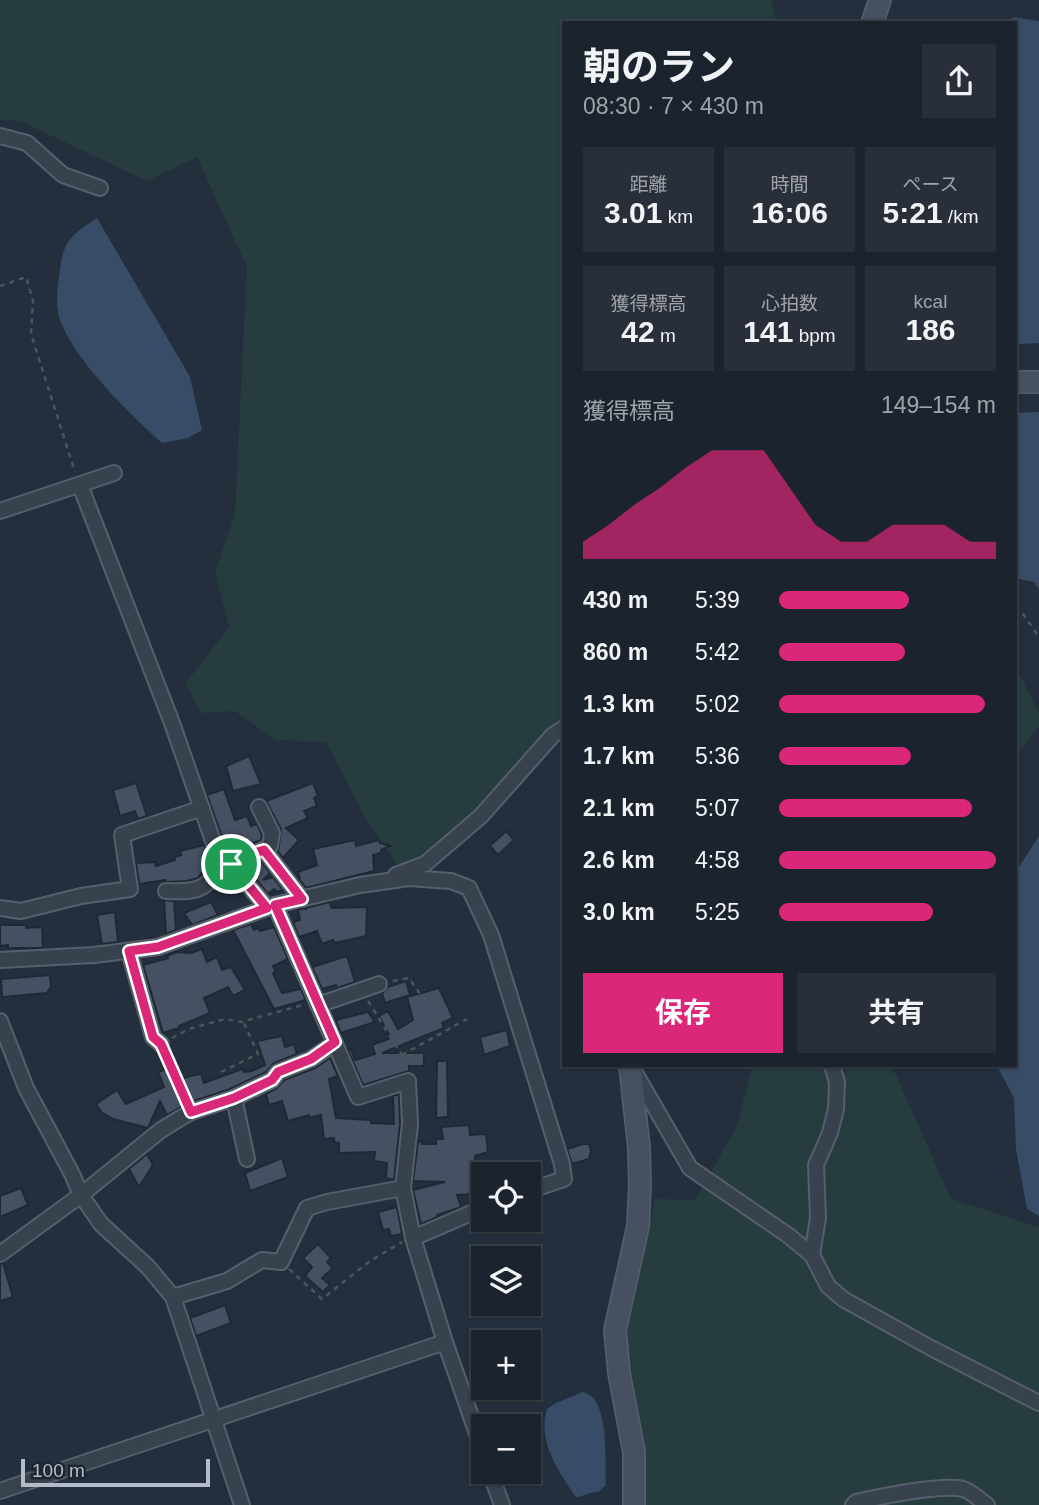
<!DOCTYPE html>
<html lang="ja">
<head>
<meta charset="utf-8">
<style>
  :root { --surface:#1b232e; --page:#282f3a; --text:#f1f3f6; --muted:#a0a4aa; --line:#39404a; --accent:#db2777 }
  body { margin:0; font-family:Helvetica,"Noto Sans JP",sans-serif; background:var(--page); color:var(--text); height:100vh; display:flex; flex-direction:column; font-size:26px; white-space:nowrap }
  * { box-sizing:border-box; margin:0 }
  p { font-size:23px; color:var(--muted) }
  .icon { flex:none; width:38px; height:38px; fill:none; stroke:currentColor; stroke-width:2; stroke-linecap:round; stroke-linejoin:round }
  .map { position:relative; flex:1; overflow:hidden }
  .sheet { position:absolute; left:562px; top:21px; width:455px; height:1046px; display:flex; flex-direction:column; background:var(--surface); border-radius:0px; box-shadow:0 2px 5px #0004,0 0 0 2px var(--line) }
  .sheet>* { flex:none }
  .controls { position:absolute; left:471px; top:1162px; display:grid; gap:14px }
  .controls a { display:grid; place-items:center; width:70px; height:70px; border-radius:0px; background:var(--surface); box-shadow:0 2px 5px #0004,0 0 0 2px var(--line); font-size:35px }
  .scale { position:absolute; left:21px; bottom:18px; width:189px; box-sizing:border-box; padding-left:7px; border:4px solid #b4bcc9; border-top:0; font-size:19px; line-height:24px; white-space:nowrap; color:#b4bcc9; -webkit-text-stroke:5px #1d2633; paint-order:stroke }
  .pin { position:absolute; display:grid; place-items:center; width:60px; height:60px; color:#fff; margin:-30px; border:4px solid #fff; border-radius:50%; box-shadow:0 2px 7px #0007 }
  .round { display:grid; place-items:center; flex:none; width:74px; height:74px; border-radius:0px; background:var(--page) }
  .head { display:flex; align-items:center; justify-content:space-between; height:119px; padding:0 21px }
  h1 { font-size:38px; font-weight:700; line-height:52px }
  .stats { display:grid; grid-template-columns:repeat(3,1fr); gap:10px; height:119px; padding:7px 21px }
  .stats div { display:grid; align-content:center; border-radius:0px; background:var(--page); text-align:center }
  .stats b { font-size:30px; font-weight:700 }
  .stats small { font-size:19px; font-weight:400 }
  .stats p { font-size:19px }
  .chart { height:196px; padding:14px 21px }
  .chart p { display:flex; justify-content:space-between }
  .chart svg { width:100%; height:126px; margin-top:7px; fill:var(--accent); opacity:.7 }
  .button { display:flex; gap:14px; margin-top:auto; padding:14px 21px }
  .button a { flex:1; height:80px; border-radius:0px; background:var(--accent); color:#fff; font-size:28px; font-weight:700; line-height:80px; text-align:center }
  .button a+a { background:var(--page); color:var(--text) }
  ul { padding:0 21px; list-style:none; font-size:23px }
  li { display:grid; grid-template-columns:112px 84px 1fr; align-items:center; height:52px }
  li i { height:18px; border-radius:9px; background:var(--accent) }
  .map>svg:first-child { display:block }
  .green { fill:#263c3f }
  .water { fill:#394c67 }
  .building { fill:#455162; stroke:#1f2835; stroke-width:2 }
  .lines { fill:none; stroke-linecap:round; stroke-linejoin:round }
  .street-casing { stroke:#565f6c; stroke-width:18 }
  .secondary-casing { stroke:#565f6c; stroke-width:24 }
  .path { stroke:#44595c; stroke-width:2.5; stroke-dasharray:5 5; stroke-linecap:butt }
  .street { stroke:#38414e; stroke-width:14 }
  .secondary { stroke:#465061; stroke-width:21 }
  .route-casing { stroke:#fff; stroke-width:14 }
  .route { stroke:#db2777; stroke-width:9 }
</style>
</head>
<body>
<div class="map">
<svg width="1039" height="1505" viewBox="0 0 1039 1505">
  <rect width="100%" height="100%" fill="#242f3e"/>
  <g class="green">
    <polygon points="0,0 771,0 776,23 564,23 563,716 487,801 419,859 399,867 366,819 326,742 276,740 235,711 201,713 186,683 229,627 215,572 235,514 247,267 197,157 147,181 20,121 0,120"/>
    <polygon points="1015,665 1039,713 1039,727 1015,756"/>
    <polygon points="752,1066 892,1066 951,1199 1039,1227 1039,1505 644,1505 636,1403 624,1334 655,1199 695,1200 737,1126"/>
  </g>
  <g class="water">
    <polygon points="1013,17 1039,21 1039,343 1015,344 1015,23 1010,23"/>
    <path d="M97,218l93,159 12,53 -14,8 -26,5c-33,-30 -82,-77 -100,-118 -7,-15 -5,-32 -3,-48 4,-35 9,-40 38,-59z"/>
    <polygon points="1039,412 1039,589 1034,582 1015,578 1015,413"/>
    <polygon points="1039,836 1039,1216 1027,1209 1016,1149 1014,1098 997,1066 1015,1066 1015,873"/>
    <path d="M583,1392c27,5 22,71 23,93l-8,7c-10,0 -16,5 -22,5 -17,-25 -39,-55 -29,-88l9,-6z"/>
  </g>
  <g class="building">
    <polygon points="249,756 261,784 233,791 226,766"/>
    <polygon points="136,783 147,816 138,819 135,811 120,816 113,790"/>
    <polygon points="313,783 318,796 314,798 317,806 304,811 308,818 286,828 299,840 283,858 278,852 281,829 266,801"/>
    <polygon points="224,789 235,820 247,816 251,826 257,824 262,835 261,840 235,850 228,847 222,837 207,795"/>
    <polygon points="506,831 514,840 498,855 490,846"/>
    <polygon points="355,840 356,846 379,840 380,843 390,846 381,850 381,853 373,855 374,871 306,888 300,880 298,872 317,865 313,849"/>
    <polygon points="204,845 212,861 198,878 187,881 165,882 165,880 139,884 136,863 155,862 156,866 175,860 175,857 181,855 180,851"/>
    <polygon points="261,861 270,873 263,880 273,877 283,890 277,892 274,889 268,894 248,869"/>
    <polygon points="164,900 174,901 176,930 166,934"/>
    <polygon points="211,902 218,915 192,925 184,913"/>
    <polygon points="329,902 332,908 367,907 366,936 335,943 333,940 322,944 317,931 299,937 293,922 300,920 298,910 305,908 306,910 306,908"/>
    <polygon points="115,912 118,942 102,944 97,915"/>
    <polygon points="251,924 254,930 259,928 260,931 274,927 288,959 273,966 276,972 273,973 282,993 301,989 306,1000 274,1009 233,930"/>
    <polygon points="0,925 26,925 26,928 42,927 43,948 8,948 8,945 0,946"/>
    <polygon points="202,949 207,962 217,957 222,970 231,967 245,990 233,996 228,987 204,998 210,1013 179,1026 179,1028 163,1033 143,965 168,958 167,956 177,952 191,953"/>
    <polygon points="347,956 355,982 337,988 336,985 322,989 312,967"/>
    <polygon points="50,975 51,987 47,993 2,997 1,979"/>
    <polygon points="406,981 410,995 385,1003 382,993 388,987"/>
    <polygon points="439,988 453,1018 442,1023 444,1028 382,1053 424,1053 424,1066 409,1066 409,1071 363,1085 348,1050 351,1049 355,1060 375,1054 372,1045 391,1038 379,1016 388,1011 398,1029 413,1020 407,997"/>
    <polygon points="368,1012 375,1022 341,1033 336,1020"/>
    <polygon points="507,1030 510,1046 484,1055 480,1037"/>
    <polygon points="282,1036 285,1047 294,1044 297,1054 274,1063 266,1072 230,1089 188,1103 167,1115 160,1101 148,1128 113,1119 102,1113 96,1104 117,1090 126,1104 164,1087 158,1072 167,1069 173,1082 190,1076 201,1074 204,1083 242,1069 244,1072 252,1071 265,1065 257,1041"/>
    <polygon points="330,1058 338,1076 329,1079 336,1118 371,1120 371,1123 394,1124 393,1096 399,1094 400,1124 394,1180 386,1178 387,1163 374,1161 375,1152 339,1153 339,1143 334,1142 334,1138 324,1139 321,1115 309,1118 309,1115 288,1121 282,1101 269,1105 266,1094 277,1088 284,1080 315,1068"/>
    <polygon points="437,1061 447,1061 448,1117 436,1118"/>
    <polygon points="469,1125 470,1135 486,1134 488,1152 475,1156 475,1161 472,1162 475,1194 457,1195 461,1207 437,1215 438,1217 421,1224 413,1190 445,1182 413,1181 418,1142 422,1141 422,1144 436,1144 436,1139 443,1139 441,1127"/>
    <polygon points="583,1144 589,1144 591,1151 589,1159 572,1164 567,1149"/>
    <polygon points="147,1154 153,1165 139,1187 129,1169"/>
    <polygon points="282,1158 288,1177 250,1191 245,1173"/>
    <polygon points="21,1188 28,1205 0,1217 0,1196"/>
    <polygon points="397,1207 402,1234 391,1236 389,1229 383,1230 378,1212"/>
    <polygon points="318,1244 331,1258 327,1262 333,1268 322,1278 330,1285 323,1292 305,1276 312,1267 303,1258"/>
    <polygon points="3,1263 13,1297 0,1301 0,1264"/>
    <polygon points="225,1305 231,1323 196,1336 190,1318"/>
  </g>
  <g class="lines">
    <defs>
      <g id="street">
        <polyline points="0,136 27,143 63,175 100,188"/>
        <polyline points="80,485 172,723 213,841 220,853 267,907"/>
        <polyline points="0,511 114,473"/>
        <polyline points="264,850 302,899"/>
        <path d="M231,864c12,-10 27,-9 39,-18l2,-13 -13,-26"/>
        <polyline points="396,875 425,864 481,816 553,735 564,728"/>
        <path d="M166,891c36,2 41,-3 61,-32"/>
        <polyline points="275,905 358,1097 408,1081 410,1124 403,1188 413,1238 445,1342 483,1451"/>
        <polyline points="0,908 21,911 81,896 130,889 122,835 202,808"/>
        <polyline points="129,951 153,1037 161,1044"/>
        <polyline points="0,960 94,955 158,947 275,905 360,885 409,878 451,881 469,888 491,935 562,1164 564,1179 528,1191"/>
        <polyline points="318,1005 379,984"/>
        <polyline points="0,1021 26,1088 72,1174 81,1195 101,1224 148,1267 173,1297 242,1505"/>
        <polyline points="635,1073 690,1168 789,1236 812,1255 828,1286 843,1299 931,1348 1039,1403"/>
        <polyline points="234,1098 247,1159"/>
        <polyline points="413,1238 483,1208"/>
        <polyline points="0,1254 81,1195 161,1130 179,1119 191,1112 234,1098 272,1080 278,1072 311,1059 335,1043"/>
        <polyline points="812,1255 818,1218 816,1165 830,1133 836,1109 837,1082 832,1066"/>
        <polyline points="173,1297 227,1281 262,1260 281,1262 307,1208 327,1202 403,1188"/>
        <polyline points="490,1472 502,1505"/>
        <polyline points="0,1491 445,1342"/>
        <path d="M853,1505l3,-3c23,-5 86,-18 107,-13 8,2 17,11 24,16"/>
      </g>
      <g id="secondary">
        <polyline points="872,23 880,0"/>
        <polyline points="1015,382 1039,382"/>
        <polyline points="630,1066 639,1148 640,1185 638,1226 615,1330 619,1373 634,1452 634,1505"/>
      </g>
    </defs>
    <use href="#street" class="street-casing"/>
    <use href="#secondary" class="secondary-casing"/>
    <g class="path">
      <polyline points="0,286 26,277 33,301 31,334 75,472"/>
      <polyline points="1015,607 1023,614 1039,637"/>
      <polyline points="393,981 409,978 425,1001"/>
      <polyline points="368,1001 402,1055 407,1067"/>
      <polyline points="172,1038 189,1029 225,1019 241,1022 303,1005"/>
      <polyline points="164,1055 185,1100"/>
      <polyline points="402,1055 467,1019"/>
      <polyline points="221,1072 258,1054 243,1021"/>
      <polyline points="289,1269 322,1299 370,1261 402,1242"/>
    </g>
    <use href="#street" class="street"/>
    <use href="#secondary" class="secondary"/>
  </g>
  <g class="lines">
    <defs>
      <polygon id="route" points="264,850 302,899 275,905 335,1042 311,1059 278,1072 272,1080 234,1098 191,1112 161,1044 153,1037 129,951 158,947 267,908 231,864 239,858"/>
    </defs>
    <use href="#route" class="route-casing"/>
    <use href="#route" class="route"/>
  </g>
</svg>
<div class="controls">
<a><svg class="icon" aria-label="locate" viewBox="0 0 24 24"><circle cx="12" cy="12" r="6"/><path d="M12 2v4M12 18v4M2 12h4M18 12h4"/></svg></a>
<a><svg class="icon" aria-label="layers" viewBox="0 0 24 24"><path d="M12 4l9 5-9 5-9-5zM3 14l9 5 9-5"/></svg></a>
<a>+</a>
<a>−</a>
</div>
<div class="scale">100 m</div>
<div class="pin" style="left:231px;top:864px;background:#1e9e55"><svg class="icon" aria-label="arrive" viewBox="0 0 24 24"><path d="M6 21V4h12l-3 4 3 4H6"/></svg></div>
<section class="sheet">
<div class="head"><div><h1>朝のラン</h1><p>08:30 · 7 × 430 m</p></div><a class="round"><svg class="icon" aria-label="share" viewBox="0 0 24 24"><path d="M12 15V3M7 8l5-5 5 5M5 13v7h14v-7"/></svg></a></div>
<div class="stats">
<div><p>距離</p><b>3.01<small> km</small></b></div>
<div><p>時間</p><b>16:06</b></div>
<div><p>ペース</p><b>5:21<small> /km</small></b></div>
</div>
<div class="stats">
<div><p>獲得標高</p><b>42<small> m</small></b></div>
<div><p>心拍数</p><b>141<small> bpm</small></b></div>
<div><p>kcal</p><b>186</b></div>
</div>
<div class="chart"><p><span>獲得標高</span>149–154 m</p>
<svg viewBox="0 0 160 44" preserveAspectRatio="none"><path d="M0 44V38L10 32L20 25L30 19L40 12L50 6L60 6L70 6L80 19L90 32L100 38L110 38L120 32L130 32L140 32L150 38L160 38V44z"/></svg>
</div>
<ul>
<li><b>430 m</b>5:39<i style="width:60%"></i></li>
<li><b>860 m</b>5:42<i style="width:58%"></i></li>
<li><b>1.3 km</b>5:02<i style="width:95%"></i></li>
<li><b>1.7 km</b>5:36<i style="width:61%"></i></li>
<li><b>2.1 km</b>5:07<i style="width:89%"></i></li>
<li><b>2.6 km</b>4:58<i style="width:100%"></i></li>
<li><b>3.0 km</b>5:25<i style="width:71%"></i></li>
</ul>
<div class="button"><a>保存</a><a>共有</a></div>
</section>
</div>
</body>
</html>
